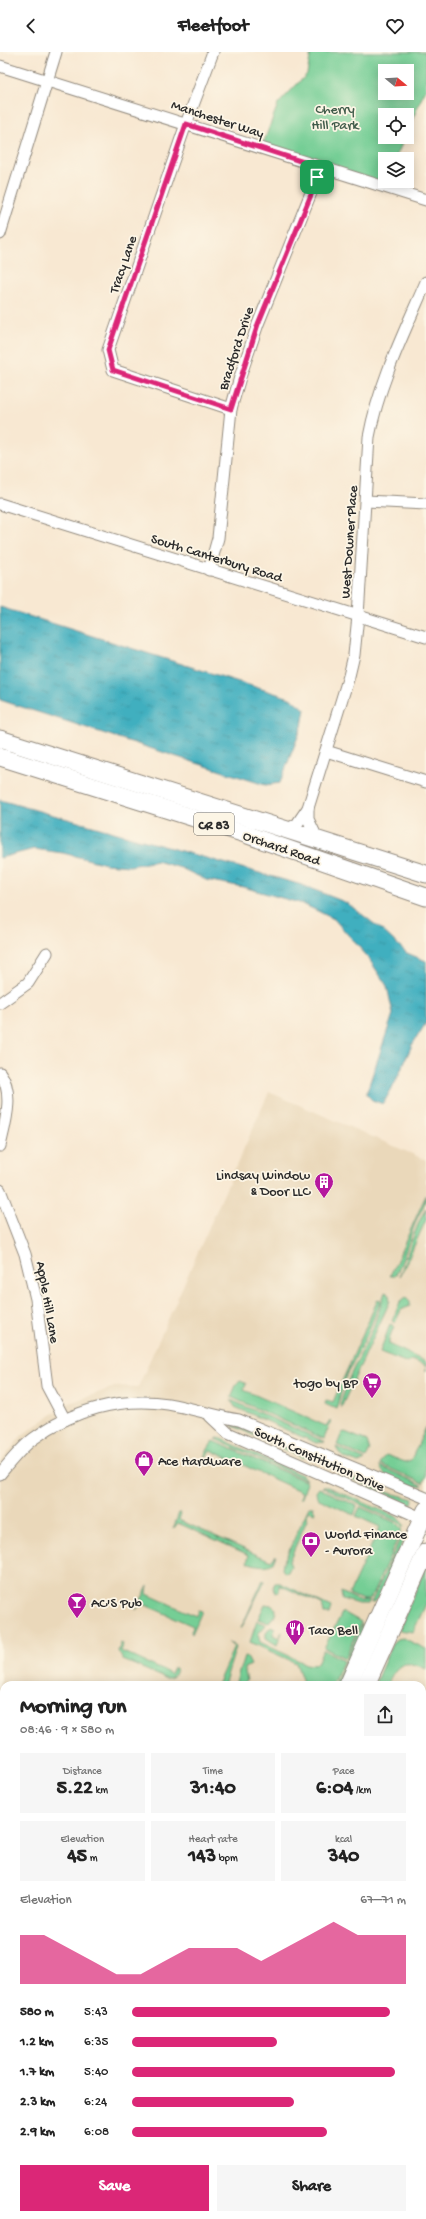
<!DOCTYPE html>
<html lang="en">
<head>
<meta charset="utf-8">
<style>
  :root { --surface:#fff; --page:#f6f6f6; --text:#222; --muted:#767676; --accent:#db2777 }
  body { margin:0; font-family:"Gochi Hand",sans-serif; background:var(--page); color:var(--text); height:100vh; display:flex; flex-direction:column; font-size:15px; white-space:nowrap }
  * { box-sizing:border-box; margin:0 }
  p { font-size:13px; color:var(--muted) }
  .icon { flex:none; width:22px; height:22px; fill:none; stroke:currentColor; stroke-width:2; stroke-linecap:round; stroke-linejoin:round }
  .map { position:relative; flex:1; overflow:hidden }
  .drawer { position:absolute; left:0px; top:1629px; width:426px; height:538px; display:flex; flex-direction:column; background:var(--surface); border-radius:12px 12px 0 0; box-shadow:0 2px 10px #0003 }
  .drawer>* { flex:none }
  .needle { width:26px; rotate:108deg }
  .fabs { position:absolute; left:378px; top:12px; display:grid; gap:8px }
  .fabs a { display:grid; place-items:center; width:36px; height:36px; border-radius:0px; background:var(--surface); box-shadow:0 2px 10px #0003; font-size:20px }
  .pin { position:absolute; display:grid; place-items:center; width:34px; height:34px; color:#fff; margin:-17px; border-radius:8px; box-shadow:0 2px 6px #0006 }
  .round { display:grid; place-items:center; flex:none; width:42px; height:42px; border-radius:0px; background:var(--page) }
  .head { display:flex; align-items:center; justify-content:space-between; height:68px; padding:0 20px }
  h1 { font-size:22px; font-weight:800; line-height:30px }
  .metrics { display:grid; grid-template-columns:repeat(3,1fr); gap:6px; height:68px; padding:4px 20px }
  .metrics div { display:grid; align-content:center; border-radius:0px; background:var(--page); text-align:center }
  .metrics b { font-size:20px; font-weight:800 }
  .metrics small { font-size:11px; font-weight:400 }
  .metrics p { font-size:11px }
  .chart { height:112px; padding:8px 20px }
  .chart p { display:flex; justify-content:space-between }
  .chart svg { width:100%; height:72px; margin-top:4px; fill:var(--accent); opacity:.7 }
  .cta { display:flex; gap:8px; margin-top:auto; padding:8px 20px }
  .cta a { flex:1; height:46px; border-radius:0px; background:var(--accent); color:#fff; font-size:16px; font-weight:800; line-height:46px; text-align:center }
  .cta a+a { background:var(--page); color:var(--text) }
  ul { padding:0 20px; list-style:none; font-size:13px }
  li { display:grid; grid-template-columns:64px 48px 1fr; align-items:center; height:30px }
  li i { height:10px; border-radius:5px; background:var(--accent) }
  header { display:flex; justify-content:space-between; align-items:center; height:52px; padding:0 20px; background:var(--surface); font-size:18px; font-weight:800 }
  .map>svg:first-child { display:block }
  .built { fill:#ead8ba }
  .green { fill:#74ce95; stroke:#507c60; fill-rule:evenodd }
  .water { fill:url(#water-ripples); stroke:#366d75 }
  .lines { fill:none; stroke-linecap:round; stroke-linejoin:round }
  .street-casing { stroke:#928a7e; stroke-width:13 }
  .primary-casing { stroke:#928a7e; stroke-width:19 }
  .street { stroke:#fff; stroke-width:11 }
  .primary { stroke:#fff; stroke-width:17 }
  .route-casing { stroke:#fff; stroke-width:8 }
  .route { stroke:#db2777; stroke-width:5 }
  .labels { text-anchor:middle; stroke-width:3.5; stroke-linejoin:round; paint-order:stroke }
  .shield { fill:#fcf5e5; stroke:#6a6863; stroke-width:1 }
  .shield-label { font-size:13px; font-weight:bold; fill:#2b2b2b }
  .park-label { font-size:14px; fill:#415c4b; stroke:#fcf5e5 }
  .street-label { font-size:14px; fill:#2b2b2b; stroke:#fcf5e5 }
  .poi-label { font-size:14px; fill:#2b2b2b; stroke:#fcf5e5; text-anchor:start }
</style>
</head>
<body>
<header><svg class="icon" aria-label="back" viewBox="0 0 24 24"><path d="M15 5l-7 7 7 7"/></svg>Fleetfoot<svg class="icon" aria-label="heart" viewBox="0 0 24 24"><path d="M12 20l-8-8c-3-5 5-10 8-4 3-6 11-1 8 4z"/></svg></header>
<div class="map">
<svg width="426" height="2167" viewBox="0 0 426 2167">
  <defs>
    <pattern id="water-ripples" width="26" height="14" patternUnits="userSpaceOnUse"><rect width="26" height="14" fill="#41afbf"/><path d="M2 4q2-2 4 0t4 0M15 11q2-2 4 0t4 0" fill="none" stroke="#378f9b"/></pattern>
  </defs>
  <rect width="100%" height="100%" fill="#fcf5e5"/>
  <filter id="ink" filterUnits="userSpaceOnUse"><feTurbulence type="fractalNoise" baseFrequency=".025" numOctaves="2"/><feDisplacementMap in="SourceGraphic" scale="8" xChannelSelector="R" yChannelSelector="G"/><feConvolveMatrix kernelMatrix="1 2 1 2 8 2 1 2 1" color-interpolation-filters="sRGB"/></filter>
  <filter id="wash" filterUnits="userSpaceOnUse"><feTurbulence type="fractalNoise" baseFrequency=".012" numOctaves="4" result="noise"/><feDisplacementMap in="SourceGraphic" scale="16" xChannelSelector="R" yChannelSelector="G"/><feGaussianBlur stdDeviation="0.9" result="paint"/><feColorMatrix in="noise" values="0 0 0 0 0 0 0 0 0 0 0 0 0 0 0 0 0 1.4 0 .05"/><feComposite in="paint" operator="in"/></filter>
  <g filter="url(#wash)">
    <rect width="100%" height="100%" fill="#f8e8d2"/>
    <g class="built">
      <polygon points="269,1040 426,1108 426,1445 342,1633 4,1633 4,2163 100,2163 98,2167 0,2167 0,1411 22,1383 67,1352 117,1334 138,1335"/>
      <polygon points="426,1516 426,2167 130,2167 132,2163 422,2163 422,1633 373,1633"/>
    </g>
    <g class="green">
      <path d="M311,0h115v36l-19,44v-17h-22v22h20l-10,22h-10l-1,25 -121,-40 15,-40 29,-30zM385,19h22v22h-22z"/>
      <path d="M426,1143c0,10 -6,16 -10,26 -7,18 -11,37 -21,55h-5z"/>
      <path d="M426,1156v12l-23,50 -4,6c10,-23 15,-47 27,-68z"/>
      <polygon points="385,1240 389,1242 390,1249 341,1356 340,1352 350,1324 372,1279"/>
      <polygon points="406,1245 410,1249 410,1254 401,1258 395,1271 392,1269 400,1250"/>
      <polygon points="378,1247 381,1248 367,1283 347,1322 336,1357 325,1352 326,1348 333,1350"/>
      <polygon points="390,1272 394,1274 389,1287 389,1292 426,1310 426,1319 426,1314 412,1308 408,1311 380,1300"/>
      <polygon points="241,1329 246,1332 244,1338 326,1374 330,1368 331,1369 324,1387 231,1345 237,1331"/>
      <polygon points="231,1348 325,1390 316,1391 235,1355"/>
      <polygon points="232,1372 276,1391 306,1399 307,1402 303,1406 231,1373"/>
      <polygon points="426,1375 426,1424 423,1431 380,1412 386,1403 405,1410 411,1408"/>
      <polygon points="345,1380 367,1389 370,1398 366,1406 337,1393 342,1381"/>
      <polygon points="219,1386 302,1423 306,1428 215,1387"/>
      <polygon points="213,1389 307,1430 302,1446 300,1446 302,1440 210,1398 206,1405 205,1402"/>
      <path d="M336,1395l29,13 -6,3c-9,-3 -20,-6 -23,-16z"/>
      <path d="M380,1414l42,19v1c-12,2 -40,-8 -42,-20z"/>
      <polygon points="338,1419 383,1439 413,1447 412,1453 338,1421"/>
      <polygon points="322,1435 328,1435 397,1465 404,1473 403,1475 398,1470"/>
      <polygon points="319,1436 357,1454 354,1463 317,1446 316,1440"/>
      <polygon points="309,1455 313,1455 315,1460 315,1461 309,1459 306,1466 307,1468 289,1509 291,1514 288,1520 285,1521 282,1517 283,1511"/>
      <polygon points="360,1455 396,1471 402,1477 371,1546 363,1548 349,1542 380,1475 356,1464"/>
      <path d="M179,1461h2l-2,7 92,41 5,-6 -3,8c-6,5 -19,2 -26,-1l2,-7 -71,-32 -5,6z"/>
      <polygon points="402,1482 406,1484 378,1547 371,1551"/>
      <polygon points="426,1514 426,1552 413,1580 399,1578"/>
      <polygon points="263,1528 264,1530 241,1577 241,1576"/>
      <polygon points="275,1531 280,1531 331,1555 329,1562 324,1562 322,1552 279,1533 279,1540 276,1541 273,1535"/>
      <polygon points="148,1534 147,1542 196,1564 198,1558 202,1559 192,1582 191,1580 193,1574 141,1551 136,1558"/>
      <polygon points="341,1540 360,1549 370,1548 368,1552 358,1552 342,1547"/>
      <polygon points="265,1552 271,1553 276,1557 275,1563 268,1571 258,1567"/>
      <polygon points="342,1561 345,1561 361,1570 345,1606 324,1596"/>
      <polygon points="257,1569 266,1573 258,1582 260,1590 306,1612 314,1613 317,1611 323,1598 344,1608 332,1633 304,1633 296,1611 250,1590"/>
      <polygon points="362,1572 364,1580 341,1633 335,1633"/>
      <polygon points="271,1575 275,1577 273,1583 279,1586 282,1580 277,1593 266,1586 266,1581"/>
      <path d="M403,1586l23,11v20c-22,-10 -29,-6 -39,16h-13l19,-43 4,-3z"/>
      <polygon points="228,1590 236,1595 224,1633 217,1633 234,1595"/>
      <path d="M121,1591l2,1 -2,7 50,23 3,-6h2c2,6 -4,11 -11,10l-42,-18 -5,-9z"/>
      <polygon points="244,1604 247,1605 251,1613 244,1616 247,1628 242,1633 235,1633"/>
      <polygon points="150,2163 192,2163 190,2167 159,2167"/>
    </g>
    <g class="water">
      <polygon points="0,555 290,646 305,657 302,674 280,731 265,733 0,648"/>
      <polygon points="0,748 302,833 347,851 381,877 407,901 426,909 426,971 412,993 395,1031 383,1052 372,1048 366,1042 393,962 387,934 367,904 334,867 303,852 243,835 206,828 181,816 157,809 130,814 106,812 63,801 34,797 0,806"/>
    </g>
  </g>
  <g filter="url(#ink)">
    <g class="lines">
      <defs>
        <g id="street">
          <polyline points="213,0 186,72 108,298 113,318 231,357"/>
          <polyline points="0,14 426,148"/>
          <polyline points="0,182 56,0"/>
          <polyline points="366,449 426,452"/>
          <polyline points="0,452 426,585"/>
          <polyline points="209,518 218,486 231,357 240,325 258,272 321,116"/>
          <polyline points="326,699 426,730"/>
          <polyline points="308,756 308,767 318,788"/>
          <path d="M286,778l11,-6 11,-16 41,-132 5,-21 4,-39 11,-179c10,-54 35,-104 57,-155"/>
          <polyline points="0,951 28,931 47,901"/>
          <path d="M0,1021c15,20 5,51 0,73"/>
          <polyline points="0,1138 25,1202 36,1247 47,1334 65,1368"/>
          <polyline points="210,1364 228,1381 426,1468"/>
          <path d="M0,1422c10,-12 21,-26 33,-35 39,-29 87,-42 135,-35 24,4 46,12 71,16l187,78"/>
          <polyline points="0,2112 4,2114"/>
        </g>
        <g id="primary">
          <polyline points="0,687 426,822"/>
          <polyline points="0,705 245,782 426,845"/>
          <polyline points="348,1633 426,1458"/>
          <polyline points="366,1633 426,1500"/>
          <polyline points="108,2167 110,2163"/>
          <polyline points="125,2167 127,2163"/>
        </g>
      </defs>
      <use href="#street" class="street-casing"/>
      <use href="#primary" class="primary-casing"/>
      <use href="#street" class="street"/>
      <use href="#primary" class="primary"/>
    </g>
  </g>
  <g class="lines" filter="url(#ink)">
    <defs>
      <polygon id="route" points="186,72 322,116 258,272 231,357 113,318 108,298"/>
    </defs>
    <use href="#route" class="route-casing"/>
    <use href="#route" class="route"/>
  </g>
  <defs>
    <symbol id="building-pin" viewBox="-11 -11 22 30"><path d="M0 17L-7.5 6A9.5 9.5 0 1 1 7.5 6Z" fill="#b5179e" stroke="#fcf5e5"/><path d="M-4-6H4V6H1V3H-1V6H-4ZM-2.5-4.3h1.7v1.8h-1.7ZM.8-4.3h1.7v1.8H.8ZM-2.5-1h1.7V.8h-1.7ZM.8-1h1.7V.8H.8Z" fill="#fff"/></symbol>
    <symbol id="supermarket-pin" viewBox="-11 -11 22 30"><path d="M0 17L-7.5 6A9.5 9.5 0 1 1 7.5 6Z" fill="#b5179e" stroke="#fcf5e5"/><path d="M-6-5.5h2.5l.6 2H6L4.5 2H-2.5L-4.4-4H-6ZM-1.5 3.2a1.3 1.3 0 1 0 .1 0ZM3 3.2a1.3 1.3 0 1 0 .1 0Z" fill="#fff"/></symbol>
    <symbol id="shop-pin" viewBox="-11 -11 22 30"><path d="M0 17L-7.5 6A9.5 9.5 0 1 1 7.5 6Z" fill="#b5179e" stroke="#fcf5e5"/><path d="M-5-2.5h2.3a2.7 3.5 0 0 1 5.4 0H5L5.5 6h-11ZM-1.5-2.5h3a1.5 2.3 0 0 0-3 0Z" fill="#fff"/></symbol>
    <symbol id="bank-pin" viewBox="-11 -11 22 30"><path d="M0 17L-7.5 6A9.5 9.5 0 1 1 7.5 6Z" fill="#b5179e" stroke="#fcf5e5"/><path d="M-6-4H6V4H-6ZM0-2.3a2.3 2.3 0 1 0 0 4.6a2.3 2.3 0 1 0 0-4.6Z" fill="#fff"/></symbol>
    <symbol id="bar-pin" viewBox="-11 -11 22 30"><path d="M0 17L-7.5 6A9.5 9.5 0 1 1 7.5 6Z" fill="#b5179e" stroke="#fcf5e5"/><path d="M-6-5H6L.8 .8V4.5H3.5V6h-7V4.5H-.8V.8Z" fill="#fff"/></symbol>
    <symbol id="restaurant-pin" viewBox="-11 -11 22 30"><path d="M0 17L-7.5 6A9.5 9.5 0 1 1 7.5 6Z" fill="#b5179e" stroke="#fcf5e5"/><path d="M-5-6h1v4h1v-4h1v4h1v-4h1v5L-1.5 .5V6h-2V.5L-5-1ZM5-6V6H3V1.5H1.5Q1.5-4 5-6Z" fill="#fff"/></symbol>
  </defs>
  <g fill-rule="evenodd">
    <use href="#building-pin" x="313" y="1119" width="22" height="30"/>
    <use href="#supermarket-pin" x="361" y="1319" width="22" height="30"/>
    <use href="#shop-pin" x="133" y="1397" width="22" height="30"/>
    <use href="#bank-pin" x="300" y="1478" width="22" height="30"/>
    <use href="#bar-pin" x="66" y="1539" width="22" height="30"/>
    <use href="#restaurant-pin" x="284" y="1566" width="22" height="30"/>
  </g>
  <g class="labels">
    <rect class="shield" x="194" y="761" width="40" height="22" rx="3"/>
    <g class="shield-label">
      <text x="214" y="777">CR 83</text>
    </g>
    <g class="park-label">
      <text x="335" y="61">Cherry<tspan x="335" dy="16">Hill Park</tspan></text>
    </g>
    <g class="street-label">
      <text transform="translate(218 66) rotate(18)" y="5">Manchester Way</text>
      <text transform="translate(122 212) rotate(-71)" y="5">Tracy Lane</text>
      <text transform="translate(235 296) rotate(-72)" y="5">Bradford Drive</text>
      <text transform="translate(348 490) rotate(-86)" y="5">West Downer Place</text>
      <text transform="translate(217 505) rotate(17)" y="5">South Canterbury Road</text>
      <text transform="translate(282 795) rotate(19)" y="5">Orchard Road</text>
      <text transform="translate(49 1250) rotate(80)" y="5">Apple Hill Lane</text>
      <text transform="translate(320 1406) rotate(24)" y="5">South Constitution Drive</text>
    </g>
    <g class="poi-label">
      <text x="310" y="1127" text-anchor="end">Lindsay Window<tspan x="310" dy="16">&amp; Door LLC</tspan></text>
      <text x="358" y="1335" text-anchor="end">togo by BP</text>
      <text x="158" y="1413">Ace Hardware</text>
      <text x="325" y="1486">World Finance<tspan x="325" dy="16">- Aurora</tspan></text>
      <text x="91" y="1555">AC'S Pub</text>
      <text x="309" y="1582">Taco Bell</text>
    </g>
  </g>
</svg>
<div class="fabs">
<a><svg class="needle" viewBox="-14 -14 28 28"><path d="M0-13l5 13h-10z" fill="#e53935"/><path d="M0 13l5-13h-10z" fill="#767676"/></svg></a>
<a><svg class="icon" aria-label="locate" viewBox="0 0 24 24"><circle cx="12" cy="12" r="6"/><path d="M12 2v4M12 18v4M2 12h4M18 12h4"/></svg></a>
<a><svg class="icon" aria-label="layers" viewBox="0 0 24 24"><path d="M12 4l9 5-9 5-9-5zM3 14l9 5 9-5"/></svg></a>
</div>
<div class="pin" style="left:317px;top:125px;background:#1e9e55"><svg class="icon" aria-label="arrive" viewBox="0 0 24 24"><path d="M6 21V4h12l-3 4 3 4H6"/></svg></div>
<section class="drawer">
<div class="head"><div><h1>Morning run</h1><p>08:46 · 9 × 580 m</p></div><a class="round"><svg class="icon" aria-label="share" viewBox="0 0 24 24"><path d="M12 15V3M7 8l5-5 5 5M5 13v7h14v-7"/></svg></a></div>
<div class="metrics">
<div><p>Distance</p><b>5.22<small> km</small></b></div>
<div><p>Time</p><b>31:40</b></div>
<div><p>Pace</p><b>6:04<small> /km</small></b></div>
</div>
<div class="metrics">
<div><p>Elevation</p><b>45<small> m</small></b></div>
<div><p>Heart rate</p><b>143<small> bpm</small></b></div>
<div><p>kcal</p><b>340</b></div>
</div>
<div class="chart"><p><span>Elevation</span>67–71 m</p>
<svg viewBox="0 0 160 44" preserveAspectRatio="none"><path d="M0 44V14L10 14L20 22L30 30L40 38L50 38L60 30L70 22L80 22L90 22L100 30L110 22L120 14L130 6L140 14L150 14L160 14V44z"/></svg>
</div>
<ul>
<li><b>580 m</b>5:43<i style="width:94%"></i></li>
<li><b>1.2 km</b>6:35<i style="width:53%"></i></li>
<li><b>1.7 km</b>5:40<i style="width:96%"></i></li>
<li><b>2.3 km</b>6:24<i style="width:59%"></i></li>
<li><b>2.9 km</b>6:08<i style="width:71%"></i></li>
</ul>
<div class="cta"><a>Save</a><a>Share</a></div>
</section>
</div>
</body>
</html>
